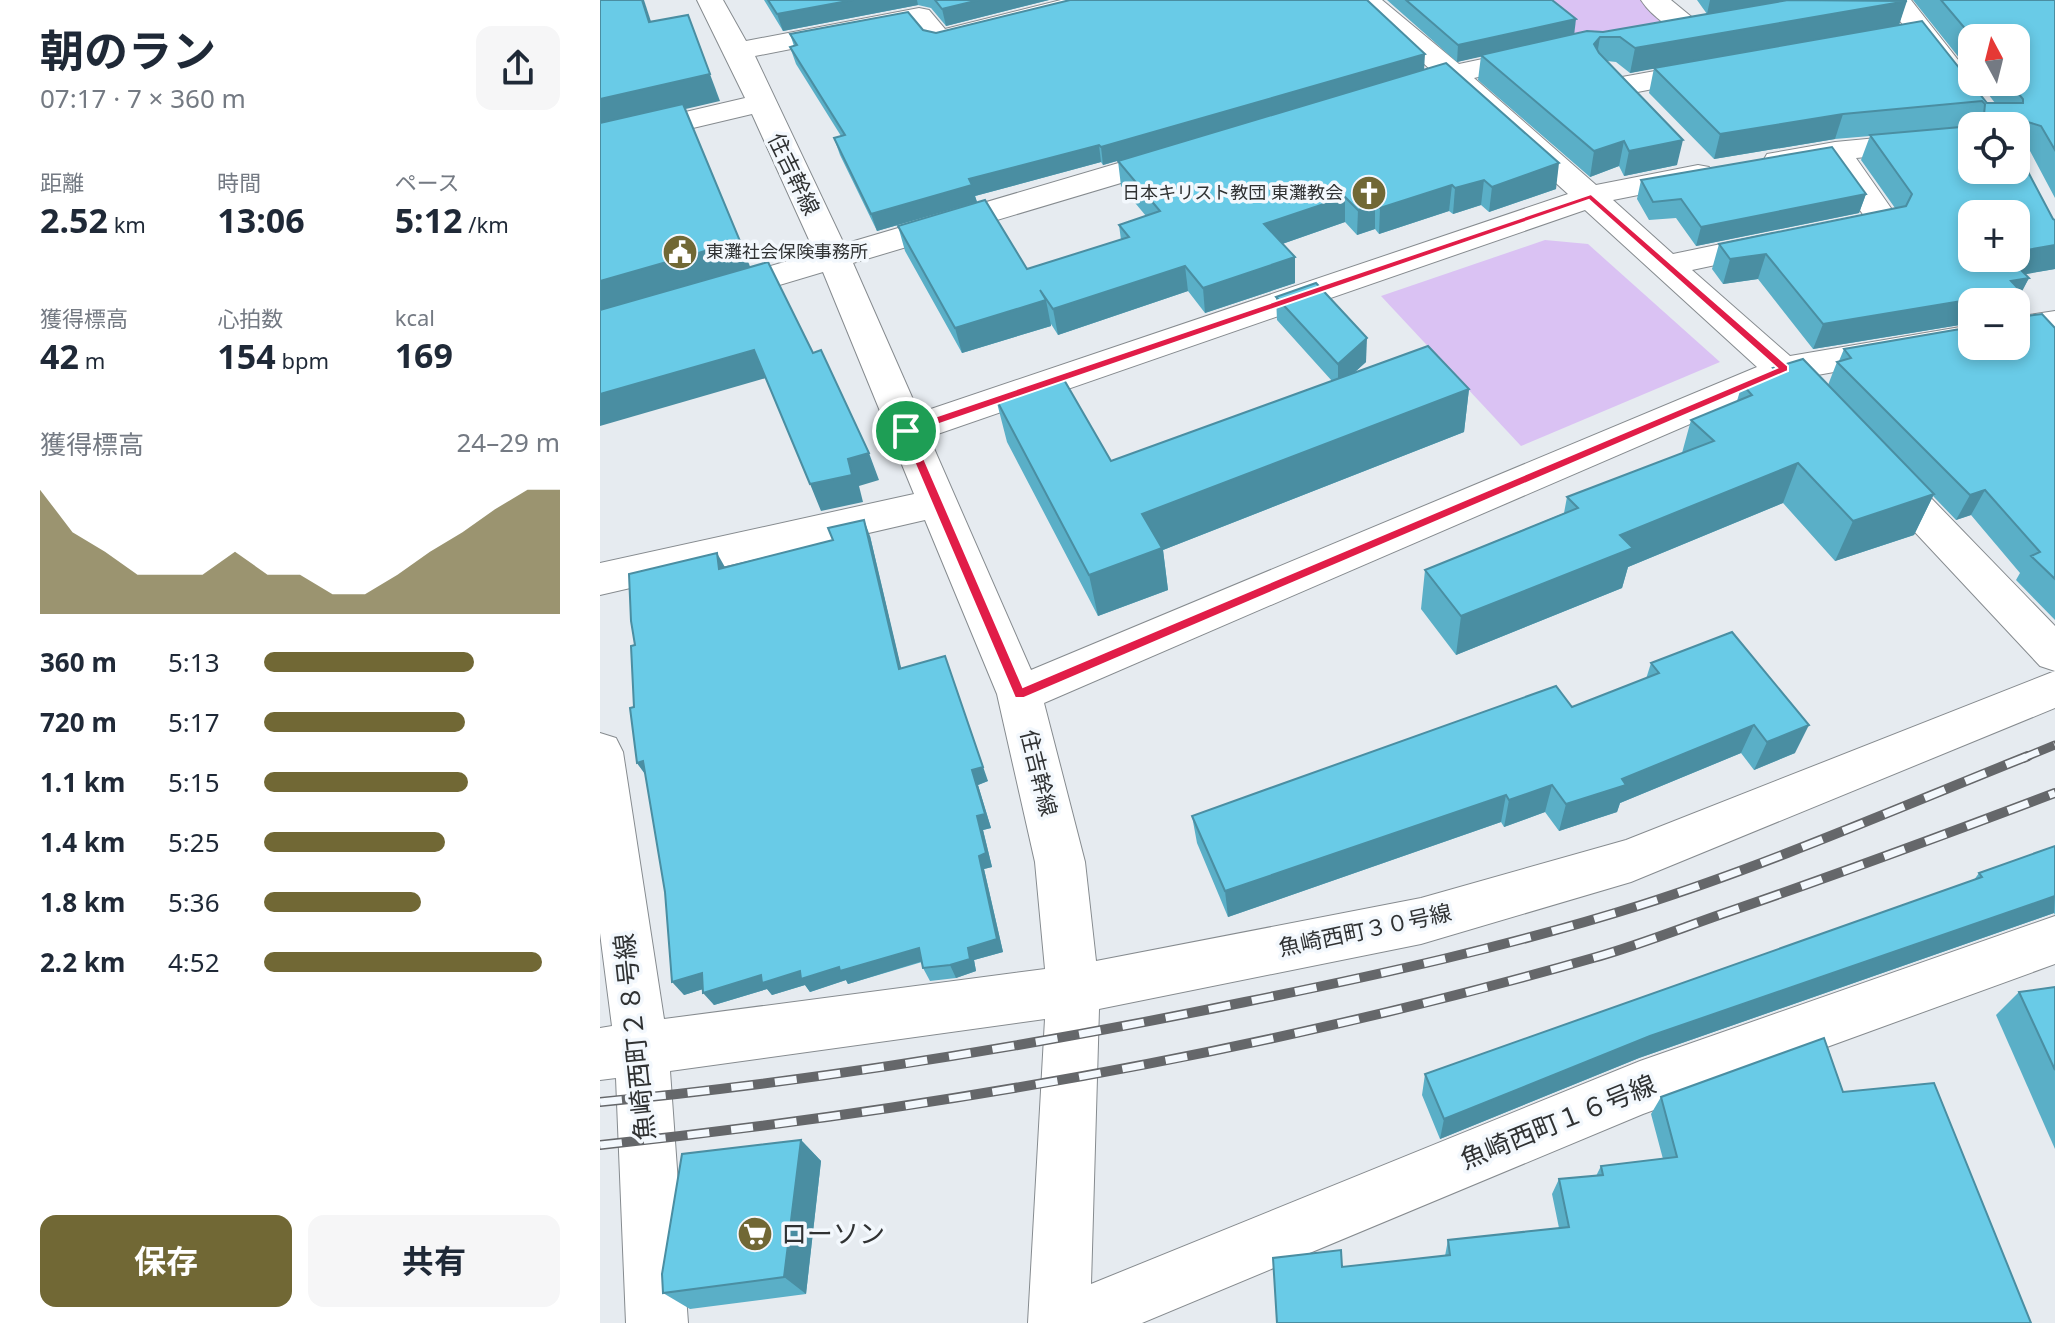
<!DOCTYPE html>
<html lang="ja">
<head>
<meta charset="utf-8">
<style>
  :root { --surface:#fff; --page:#f6f6f7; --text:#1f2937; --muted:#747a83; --accent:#716835 }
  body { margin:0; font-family:"Noto Sans","Noto Sans JP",sans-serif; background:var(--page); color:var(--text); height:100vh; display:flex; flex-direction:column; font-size:30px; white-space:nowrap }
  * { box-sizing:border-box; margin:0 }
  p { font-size:26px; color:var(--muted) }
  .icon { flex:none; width:44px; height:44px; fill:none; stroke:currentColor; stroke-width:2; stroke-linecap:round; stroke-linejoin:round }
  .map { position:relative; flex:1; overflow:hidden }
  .side { display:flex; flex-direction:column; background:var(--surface); width:600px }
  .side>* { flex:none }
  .needle { width:52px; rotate:353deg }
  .tools { position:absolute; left:1358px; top:24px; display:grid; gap:16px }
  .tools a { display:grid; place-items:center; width:72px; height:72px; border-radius:16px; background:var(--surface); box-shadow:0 4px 12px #0003; font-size:40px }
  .pin { position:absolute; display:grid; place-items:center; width:68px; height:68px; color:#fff; margin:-34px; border:4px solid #fff; border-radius:50%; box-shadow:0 2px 8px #0007 }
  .round { display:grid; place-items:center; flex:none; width:84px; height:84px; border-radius:16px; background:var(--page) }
  .head { display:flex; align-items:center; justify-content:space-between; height:136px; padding:0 40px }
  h1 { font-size:44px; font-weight:700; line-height:60px }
  .metrics { display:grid; grid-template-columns:repeat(3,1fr); gap:12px; height:136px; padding:8px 40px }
  .metrics div { display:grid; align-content:center }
  .metrics b { font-size:34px; font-weight:700 }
  .metrics small { font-size:22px; font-weight:400 }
  .metrics p { font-size:22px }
  .chart { height:224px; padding:16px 40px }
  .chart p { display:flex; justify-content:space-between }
  .chart svg { width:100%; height:144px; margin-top:8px; fill:var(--accent); opacity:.7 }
  .cta { display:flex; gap:16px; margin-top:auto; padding:16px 40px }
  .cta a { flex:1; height:92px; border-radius:16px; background:var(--accent); color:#fff; font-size:32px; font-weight:700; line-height:92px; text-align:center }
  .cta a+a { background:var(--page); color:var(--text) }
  ul { padding:0 40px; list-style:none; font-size:26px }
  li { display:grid; grid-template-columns:128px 96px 1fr; align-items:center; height:60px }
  li i { height:20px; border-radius:10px; background:var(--accent) }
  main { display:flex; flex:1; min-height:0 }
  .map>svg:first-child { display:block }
  .green { fill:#dac2f3 }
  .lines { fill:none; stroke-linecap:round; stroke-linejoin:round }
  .minor-casing { stroke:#868b8f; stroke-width:2 }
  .minor { fill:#fff; fill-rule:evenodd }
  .rail-far1-casing { stroke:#65676a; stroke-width:9 }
  .rail-casing { stroke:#65676a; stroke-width:10 }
  .rail-far1 { stroke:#f3f8fd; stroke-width:6; stroke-dasharray:17; stroke-linecap:butt }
  .rail { stroke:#f3f8fd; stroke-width:7; stroke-dasharray:22; stroke-linecap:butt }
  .wall { fill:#5aafc7; fill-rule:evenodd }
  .shaded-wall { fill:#4a8ea2 }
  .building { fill:#69cbe7; stroke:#4a8ea2; stroke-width:2 }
  .route { fill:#e11d48; stroke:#fff; stroke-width:2; fill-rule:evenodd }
  .labels { text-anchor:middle; stroke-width:7; stroke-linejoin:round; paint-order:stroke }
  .far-poi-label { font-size:18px; fill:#303233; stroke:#f3f8fd; text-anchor:end }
  .street-label { font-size:22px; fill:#303233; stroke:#f3f8fd }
  .near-street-label { font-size:26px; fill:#303233; stroke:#f3f8fd }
  .near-poi-label { font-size:26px; fill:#303233; stroke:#f3f8fd; text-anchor:start }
</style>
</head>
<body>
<main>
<section class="side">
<div class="head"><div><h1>朝のラン</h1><p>07:17 · 7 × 360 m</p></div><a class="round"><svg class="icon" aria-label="share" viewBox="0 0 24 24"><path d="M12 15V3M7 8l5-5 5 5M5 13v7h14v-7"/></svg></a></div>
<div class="metrics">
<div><p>距離</p><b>2.52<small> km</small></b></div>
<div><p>時間</p><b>13:06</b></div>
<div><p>ペース</p><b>5:12<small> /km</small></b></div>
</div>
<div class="metrics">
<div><p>獲得標高</p><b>42<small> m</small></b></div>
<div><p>心拍数</p><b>154<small> bpm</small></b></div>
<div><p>kcal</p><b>169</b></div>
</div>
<div class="chart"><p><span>獲得標高</span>24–29 m</p>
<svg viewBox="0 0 160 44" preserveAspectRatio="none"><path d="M0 44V6L10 19L20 25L30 32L40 32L50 32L60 25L70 32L80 32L90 38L100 38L110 32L120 25L130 19L140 12L150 6L160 6V44z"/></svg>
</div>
<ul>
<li><b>360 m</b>5:13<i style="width:71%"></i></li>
<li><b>720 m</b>5:17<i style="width:68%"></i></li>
<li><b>1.1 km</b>5:15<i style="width:69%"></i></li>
<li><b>1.4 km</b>5:25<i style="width:61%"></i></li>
<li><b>1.8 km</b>5:36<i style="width:53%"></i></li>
<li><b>2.2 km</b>4:52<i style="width:94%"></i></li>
</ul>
<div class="cta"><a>保存</a><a>共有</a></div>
</section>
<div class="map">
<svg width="1455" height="1323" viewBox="0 0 1455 1323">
  <rect width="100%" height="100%" fill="#e6ebf0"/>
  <g class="green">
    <polygon points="933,0 1043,0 1076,24 966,41"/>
    <polygon points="945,240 988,244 1120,362 921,446 781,296"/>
  </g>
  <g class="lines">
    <defs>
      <g id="minor">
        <path d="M97,0h26l23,41 173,-33 10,2 16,19 116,-29h45l-4,6 -163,41 -10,-2 -16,-20 -158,31 89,188 322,-95 11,-2 11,2 4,7 -4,7 -335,100 66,150 649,-219 -120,-109 -48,14 -10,-3 -5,-6 5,-6 42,-13 -79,-71h29l77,64 80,-17 10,2 4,6 -4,6 -75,17 122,107 102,-20 11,2 5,7 -5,7 -96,19 60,54 101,-21 12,3 5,7 -5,7 -94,20 98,86 182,-31v21h5l-165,30 9,12 -5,9c-17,4 -25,0 -38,-11l-734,317 41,159 11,99 325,-63 205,-58 429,-169 -15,-5 -171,-183 -6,-10 6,-10 14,-4 14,4 158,163v82l-424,174 -210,62 -322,65 -8,275 549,-223 415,-145v48l-412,150 -501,209h-114l17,-304 -375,52 18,252h-62l-10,-245 -16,2v-52l12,-2 -12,-93v-200l16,5 7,14 41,267 381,-50 -10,-107 -38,-168 -72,-174 -325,75v-32l314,-69 -91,-222 -223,67v-23l215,-63 -63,-139 -152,36v-18l145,-34zM985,210l172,157 -726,303 -102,-233z"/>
        <path d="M1041,0h30l34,28 -4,6c-21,5 -49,-17 -60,-34z"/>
        <polygon points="1284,0 1311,0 1366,70 1362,76 1352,79 1342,76"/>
        <polygon points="1110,61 1120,64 1124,70 1120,76 1022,95 1012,92 1007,86 1012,80 1022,77"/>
        <polygon points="1372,129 1372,147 1256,158 1300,221 1296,228 1238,241 1226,238 1222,231 1226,224 1264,216 1227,162 1178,170 1167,168 1163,161 1167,154 1235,142"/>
        <polygon points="1455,311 1455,333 1416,339 1416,317"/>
      </g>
    </defs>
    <use href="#minor" class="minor-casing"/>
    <use href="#minor" class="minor"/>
    <defs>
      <polyline id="rail-far1" points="1423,758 1455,745"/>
      <g id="rail">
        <path d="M0,1102c217,-21 431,-56 645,-100 133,-27 266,-56 396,-97 132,-42 259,-98 387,-149"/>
        <path d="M0,1145c336,-36 668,-94 993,-187 43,-12 86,-29 129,-44 111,-38 222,-79 333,-121"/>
      </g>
    </defs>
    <use href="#rail-far1" class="rail-far1-casing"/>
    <use href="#rail" class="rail-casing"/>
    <use href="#rail-far1" class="rail-far1"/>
    <use href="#rail" class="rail"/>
  </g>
  <g class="wall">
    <polygon points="164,0 449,0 346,26 331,8 318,5 183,31"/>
    <path d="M787,0h165l22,34 29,-2 104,-18 -10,-14h209l-7,25 88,78h8l-16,-21h37l-44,-44v36l-59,-74h142v198l-25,-47 -9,-3 -2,6 36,115 -30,5 4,4 -8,14 6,24 28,12v292l-39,-40 4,-7 -49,-58 -15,5 -23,-24 -19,39 -79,26 -52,-58 -155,64 -6,21 -166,67 -35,-46 4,-39 139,-57 3,-16 115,-44 9,-33 46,-19 5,-17 29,-9 2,-7 55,17 9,-23 2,-1 5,-12 128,-3 44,-44h-44v21l-159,26 -55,-70 -35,5 -11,-15 7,-25 176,-36 -34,-48 9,-24 -35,3 -121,20 -65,-66 5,-25 -24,5 -14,-11 -9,-1 70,104 -53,11 -5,-10 -29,11 -112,-97 3,-24 -24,6zM1372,126h44v44z"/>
    <polygon points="323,30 336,33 824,70 956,189 889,212 881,205 853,214 849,211 779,234 775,229 757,235 745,222 682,244 695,283 605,313 588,291 458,335 451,324 451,326 362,353 305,251 298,226 427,269 521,240 519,225 546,216 521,186 518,161 524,159 503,165 501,162 375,196 377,202 277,231 240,155 234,138 241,136 196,64 190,47 194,46 190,34"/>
    <polygon points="1041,180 1266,194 1259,213 1096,246 1076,218 1049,220 1037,199"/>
    <polygon points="676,297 766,362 754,373 869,389 864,432 563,550 568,590 498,616 407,442 396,399 511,461 732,381 677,320"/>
    <polygon points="270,536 301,669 388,781 378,785 391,828 383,830 392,867 384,869 403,952 374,960 376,971 356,978 330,981 323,968 322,962 248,984 246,980 210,992 205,985 172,995 167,989 114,1005 103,989 84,995 45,774 37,763 34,707 35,645 125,568"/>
    <polygon points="1132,632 1195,753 1154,770 1141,753 1020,803 1017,812 959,831 945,812 904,827 901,822 628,917 597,843 592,816 972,707 1046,679 1051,663"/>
    <polygon points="1455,846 1455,915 1454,913 1039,1058 840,1139 822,1095 825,1074 1374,880 1379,873"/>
    <polygon points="1455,987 1455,1149 1396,1015 1419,992"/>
    <polygon points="1243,1092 1431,1323 742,1267 845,1256 848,1240 959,1228 952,1194 959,1179 996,1176 1001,1166 1063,1159 1051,1114 1061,1097"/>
    <polygon points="201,1140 221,1161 206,1294 90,1309 63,1293"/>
  </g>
  <g class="shaded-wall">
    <polygon points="42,0 44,0 60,49 49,22"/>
    <polygon points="253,0 317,0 318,5 183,31 177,14"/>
    <polygon points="379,0 449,0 346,26 342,9"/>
    <polygon points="1110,0 1189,0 1107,14"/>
    <polygon points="1307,1 1299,25 1030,73 1035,48"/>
    <polygon points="88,15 120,101 0,129 0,99"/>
    <polygon points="976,19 974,36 857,62 858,45"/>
    <polygon points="1000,37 996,61 994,44"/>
    <polygon points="825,54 824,71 503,165 501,147"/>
    <polygon points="1243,114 1235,139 1114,159 1120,134"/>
    <polygon points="1083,140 1077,165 1024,176 1029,151"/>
    <polygon points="1024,141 1019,166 990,177 994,151"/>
    <polygon points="499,145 501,162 375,196 377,202 277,231 271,214 369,179"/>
    <polygon points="959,163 956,189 889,212 892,187"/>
    <polygon points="884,180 881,205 853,214 855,188"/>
    <polygon points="852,185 849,211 779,234 780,208"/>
    <polygon points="1266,194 1259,213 1096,246 1101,227"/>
    <polygon points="745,197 745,222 665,250 664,224"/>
    <polygon points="775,204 775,229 757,235 758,210"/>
    <polygon points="140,241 151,269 0,313 0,281"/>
    <polygon points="1455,245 1455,269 1393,280 1403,258 1416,258 1416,252"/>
    <polygon points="1166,254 1158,279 1123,284 1130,259"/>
    <polygon points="695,257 695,283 605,313 603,288"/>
    <polygon points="585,266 588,291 458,335 453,309"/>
    <polygon points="1429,278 1416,303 1411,281"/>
    <polygon points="1386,297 1384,302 1372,302 1372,323 1213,349 1223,324"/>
    <polygon points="446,300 451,326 362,353 355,328"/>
    <polygon points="767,338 766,362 738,387 738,364"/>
    <polygon points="154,350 166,378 0,426 0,394"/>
    <polygon points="869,389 864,432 563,550 568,590 498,616 489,575 542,514"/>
    <polygon points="269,453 279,480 259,486 263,502 221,511 210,484 248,459"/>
    <polygon points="1198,463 1183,503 1028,567 1022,588 856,655 861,616 1020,535"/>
    <polygon points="1385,490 1371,515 1356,520 1370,495"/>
    <polygon points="1334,494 1314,535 1235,561 1253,521"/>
    <polygon points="264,520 270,536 305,684 299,669"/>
    <polygon points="117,553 126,569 119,569"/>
    <polygon points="345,656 388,781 378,785 391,828 383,830 392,867 384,869 403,952 374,960 376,971 356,978 350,965 368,948 379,856 377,816"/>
    <polygon points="1154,725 1141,753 1020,803 1017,812 959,831 966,804 1022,779"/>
    <polygon points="1209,725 1195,753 1154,770 1167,742"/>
    <polygon points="43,761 48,778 37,763"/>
    <polygon points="952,785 945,812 904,827 909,800"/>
    <polygon points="906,795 901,822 628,917 625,891"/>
    <polygon points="1455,896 1454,913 1039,1058 840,1139 844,1119 1050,1036"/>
    <polygon points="319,948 326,960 248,984 246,980 210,992 205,985 172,995 167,989 114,1005 103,993 161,975 239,967"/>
    <polygon points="102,973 113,986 84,995 72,982"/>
    <polygon points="201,1140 221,1161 206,1294 184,1277"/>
  </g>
  <g class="building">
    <polygon points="0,0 42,0 49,22 88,15 110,74 0,99"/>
    <polygon points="168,0 253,0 177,14"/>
    <polygon points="335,0 379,0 342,9"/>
    <polygon points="470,0 767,0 825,54 501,147 499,145 369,179 372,185 271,214 234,138 245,135 190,47 197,45 190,34 308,12 323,30 336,33"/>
    <polygon points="806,0 952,0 976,19 858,45"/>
    <polygon points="1188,0 1307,1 1035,48 1020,37 1000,37 994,44 999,53 1083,140 1029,151 1024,141 994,151 881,55 987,31 1003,32"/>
    <polygon points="1341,0 1455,0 1455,150 1441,126 1428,122 1424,125 1424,142 1416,142 1416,126 1372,126 1372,170 1416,170 1416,149 1453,219 1455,220 1455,245 1416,252 1416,214 1372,214 1372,258 1409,258 1429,278 1411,281 1426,297 1427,316 1442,314 1455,328 1455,579 1431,556 1440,552 1385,490 1370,495 1237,362 1251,358 1244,349 1372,327 1372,346 1416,346 1416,302 1386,302 1386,297 1223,324 1166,254 1130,259 1119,244 1306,206 1312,194 1270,135 1383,125 1385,104 1382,101 1243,114 1120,134 1054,68 1322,21 1387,103 1423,103 1423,99 1409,82 1416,82 1416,38 1373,38"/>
    <polygon points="846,63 959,163 892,187 884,180 855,188 852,185 780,208 775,204 758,210 745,197 664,224 695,257 603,288 585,266 453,309 440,290 446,300 355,328 298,226 385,200 427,269 529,237 519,225 560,211 518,161"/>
    <polygon points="83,104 140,241 0,281 0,123"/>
    <polygon points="1232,147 1266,194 1101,227 1081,199 1053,202 1041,180"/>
    <polygon points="168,262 213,353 221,350 269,453 248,459 252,475 210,484 154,350 0,394 0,310"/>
    <polygon points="716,283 767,338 738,364 676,297"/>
    <polygon points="828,346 869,389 542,514 562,548 489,575 396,399 463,378 511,461"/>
    <polygon points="1203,359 1334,494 1253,521 1198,463 1020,535 1033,548 861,616 825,570 978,508 967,497 1114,441 1091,420 1152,395 1142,384 1177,372 1173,368"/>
    <polygon points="264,520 299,669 345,656 383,767 372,770 385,814 377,816 386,853 379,856 397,939 368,948 370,959 350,965 323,968 319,948 240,971 239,967 201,979 200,971 162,983 161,975 103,993 102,973 72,982 65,892 43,761 37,763 30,708 34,707 31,646 35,645 31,621 29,574 117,553 119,569 233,540 228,528"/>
    <polygon points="1132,632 1209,725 1167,742 1154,725 1022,779 1026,785 966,804 952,785 909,800 906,795 625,891 592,816 956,686 972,707 1059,673 1051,663"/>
    <polygon points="1455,846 1455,896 1050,1036 844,1119 825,1074 1382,877 1379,873"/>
    <polygon points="1455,987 1455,1070 1419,992"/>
    <polygon points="1224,1038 1243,1092 1334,1083 1431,1323 677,1323 673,1258 741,1250 742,1267 850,1255 848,1240 969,1227 959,1179 1003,1175 1001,1166 1077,1157 1061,1097"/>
    <polygon points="201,1140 184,1277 63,1293 62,1274 82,1154"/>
  </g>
  <path class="route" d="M991,194l197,172v5l-764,327h-9l-114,-267 1,-3zM989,200l188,168 -754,319 -110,-254z"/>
  <defs>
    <symbol id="church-disc" viewBox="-11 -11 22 22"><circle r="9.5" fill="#716835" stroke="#f3f8fd"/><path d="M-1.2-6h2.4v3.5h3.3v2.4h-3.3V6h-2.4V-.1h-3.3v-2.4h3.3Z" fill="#fff"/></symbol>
    <symbol id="civic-disc" viewBox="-11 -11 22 22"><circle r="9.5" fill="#716835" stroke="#f3f8fd"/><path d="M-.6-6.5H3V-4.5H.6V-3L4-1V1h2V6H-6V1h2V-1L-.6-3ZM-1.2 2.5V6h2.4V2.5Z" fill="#fff"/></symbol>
    <symbol id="supermarket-disc" viewBox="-11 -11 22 22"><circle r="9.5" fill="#716835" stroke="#f3f8fd"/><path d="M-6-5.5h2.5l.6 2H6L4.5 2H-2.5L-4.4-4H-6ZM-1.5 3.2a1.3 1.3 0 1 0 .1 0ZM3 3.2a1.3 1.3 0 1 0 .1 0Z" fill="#fff"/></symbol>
  </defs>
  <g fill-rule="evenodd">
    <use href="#church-disc" x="749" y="173" width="40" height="40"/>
    <use href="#civic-disc" x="60" y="232" width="40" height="40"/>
    <use href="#supermarket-disc" x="135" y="1214" width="40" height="40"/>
  </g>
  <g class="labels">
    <g class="far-poi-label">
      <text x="743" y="199">日本キリスト教団 東灘教会</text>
      <text x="106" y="258" text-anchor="start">東灘社会保険事務所</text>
    </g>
    <g class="street-label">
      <text transform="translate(194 174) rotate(64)" y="8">住吉幹線</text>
      <text transform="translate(439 773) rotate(76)" y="8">住吉幹線</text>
      <text transform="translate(765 930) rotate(-12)" y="8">魚崎西町３０号線</text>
    </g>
    <g class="near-street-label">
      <text transform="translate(35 1037) rotate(-96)" y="9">魚崎西町２８号線</text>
      <text transform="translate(958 1122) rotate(-22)" y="9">魚崎西町１６号線</text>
    </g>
    <g class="near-poi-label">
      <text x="181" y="1243">ローソン</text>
    </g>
  </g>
</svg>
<div class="tools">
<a><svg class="needle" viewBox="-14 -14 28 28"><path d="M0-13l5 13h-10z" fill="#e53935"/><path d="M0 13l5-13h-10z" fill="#747a83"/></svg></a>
<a><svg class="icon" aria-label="locate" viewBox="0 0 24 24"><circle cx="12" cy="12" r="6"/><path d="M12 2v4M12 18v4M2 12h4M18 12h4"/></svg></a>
<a>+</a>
<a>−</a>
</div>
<div class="pin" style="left:306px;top:431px;background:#1e9e55"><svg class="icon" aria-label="arrive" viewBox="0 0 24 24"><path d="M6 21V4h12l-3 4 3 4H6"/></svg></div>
</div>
</main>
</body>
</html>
